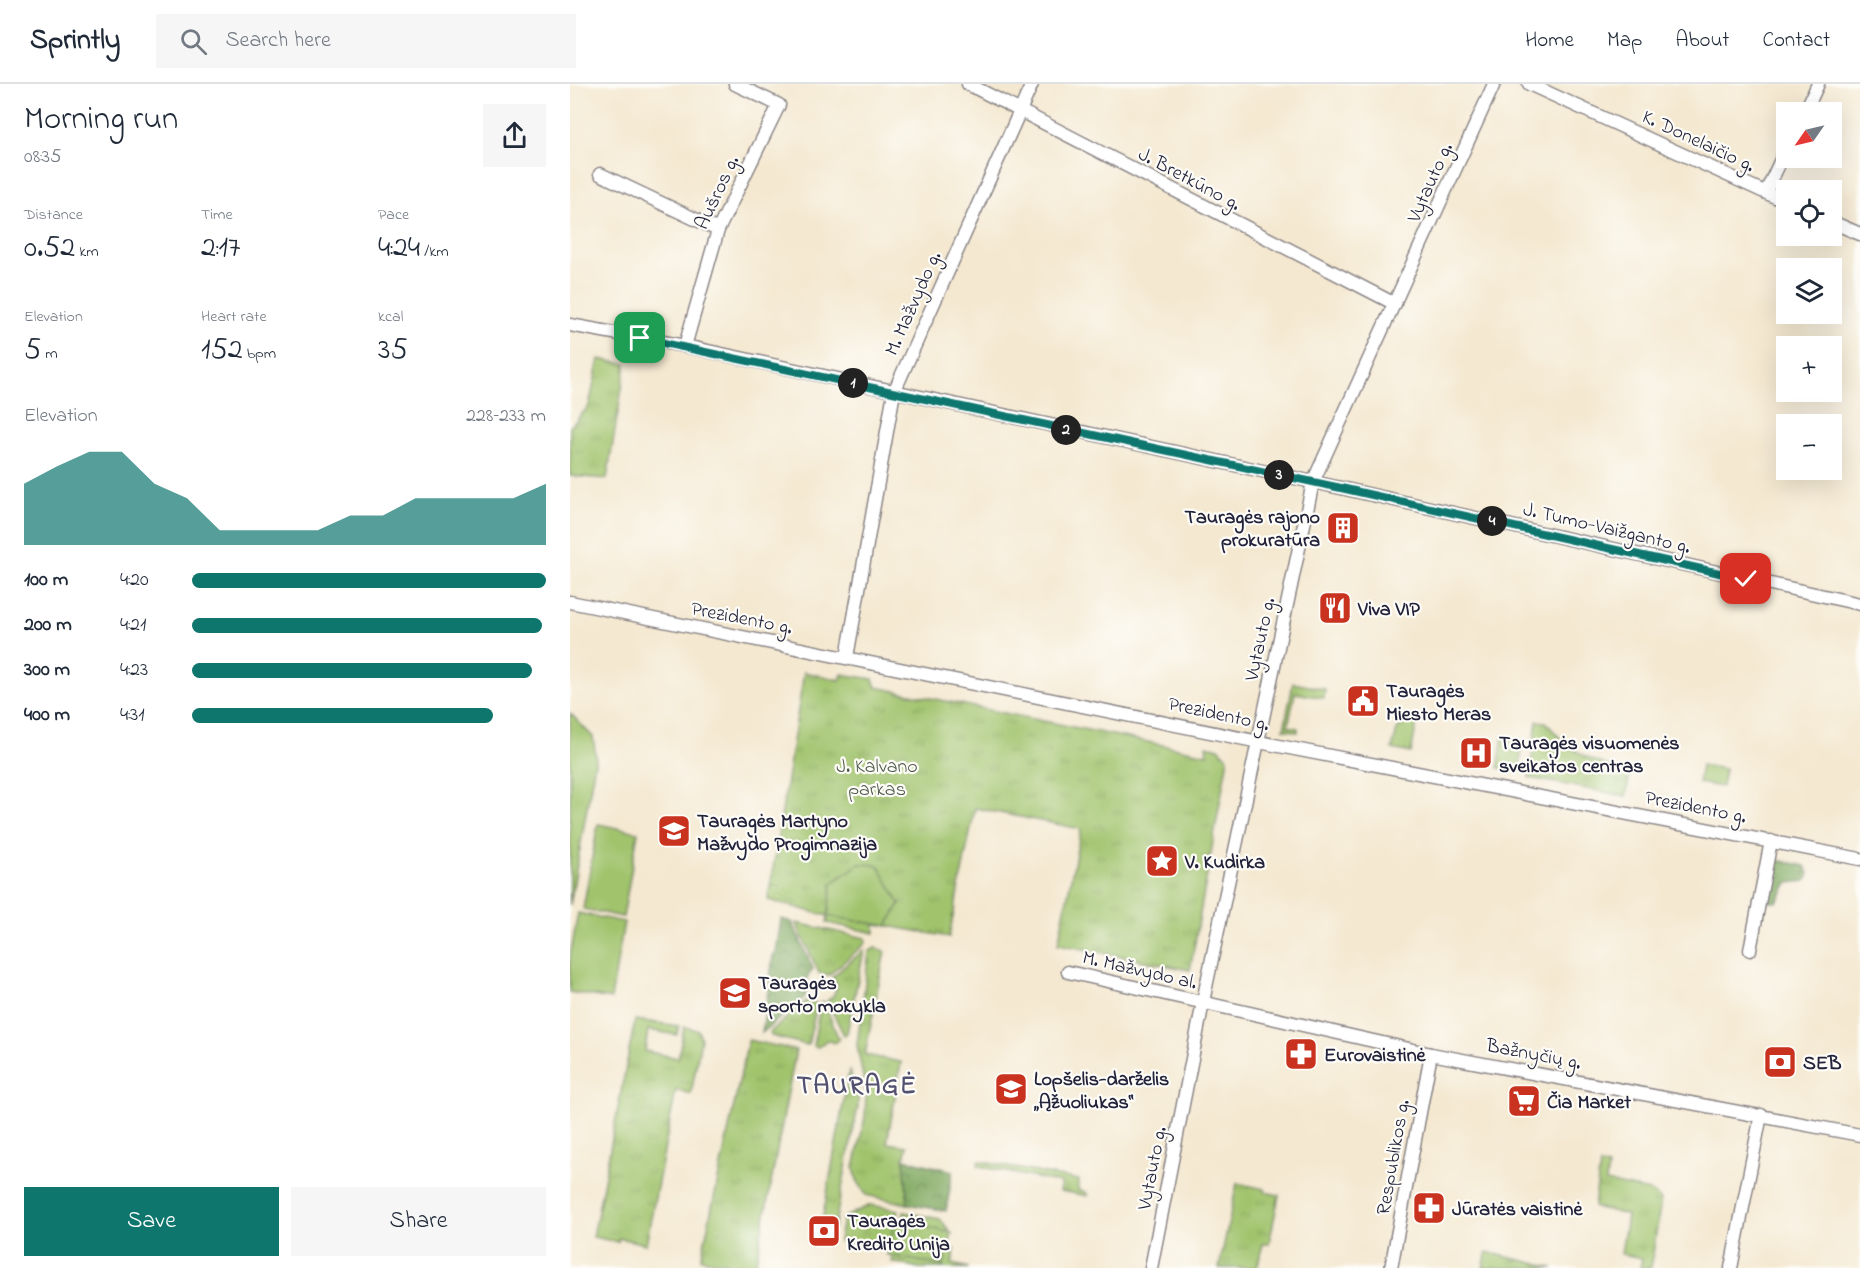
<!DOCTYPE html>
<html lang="en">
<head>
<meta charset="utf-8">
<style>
  :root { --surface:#fff; --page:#f6f6f7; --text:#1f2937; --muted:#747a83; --line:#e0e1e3; --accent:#0f766e }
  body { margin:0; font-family:"Indie Flower",sans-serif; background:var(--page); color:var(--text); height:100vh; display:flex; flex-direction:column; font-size:22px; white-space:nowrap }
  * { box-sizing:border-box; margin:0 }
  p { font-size:20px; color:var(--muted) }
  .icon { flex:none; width:33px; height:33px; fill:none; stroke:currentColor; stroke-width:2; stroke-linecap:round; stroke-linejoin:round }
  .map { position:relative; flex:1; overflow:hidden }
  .panel { display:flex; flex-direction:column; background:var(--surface); width:570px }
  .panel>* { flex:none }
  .needle { width:39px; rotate:236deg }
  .controls { position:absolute; left:1206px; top:18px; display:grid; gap:12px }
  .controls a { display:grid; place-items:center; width:66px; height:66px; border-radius:0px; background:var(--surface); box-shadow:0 6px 24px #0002; font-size:30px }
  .pin { position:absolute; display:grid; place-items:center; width:51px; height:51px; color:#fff; margin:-26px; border-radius:12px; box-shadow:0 3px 9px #0006 }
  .km { position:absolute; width:30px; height:30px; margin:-15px; border-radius:50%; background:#222; color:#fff; font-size:16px; line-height:30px; text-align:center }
  .round { display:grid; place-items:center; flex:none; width:63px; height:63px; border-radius:0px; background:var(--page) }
  .overview { display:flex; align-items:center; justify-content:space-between; height:102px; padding:0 24px }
  h1 { font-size:33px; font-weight:600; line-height:45px }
  .stats { display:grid; grid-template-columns:repeat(3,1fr); gap:9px; height:102px; padding:6px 24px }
  .stats div { display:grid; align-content:center }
  .stats b { font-size:30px; font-weight:600 }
  .stats small { font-size:16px; font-weight:400 }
  .stats p { font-size:16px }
  .chart { height:168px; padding:12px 24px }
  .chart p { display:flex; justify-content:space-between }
  .chart svg { width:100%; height:108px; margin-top:6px; fill:var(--accent); opacity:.7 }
  .primary-button { display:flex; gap:12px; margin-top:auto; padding:12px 24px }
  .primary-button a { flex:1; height:69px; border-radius:0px; background:var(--accent); color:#fff; font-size:24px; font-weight:600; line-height:69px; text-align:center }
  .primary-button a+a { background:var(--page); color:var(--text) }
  ul { padding:0 24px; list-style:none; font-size:20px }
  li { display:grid; grid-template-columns:96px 72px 1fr; align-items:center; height:45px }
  li i { height:15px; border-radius:8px; background:var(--accent) }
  header { display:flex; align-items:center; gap:36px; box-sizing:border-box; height:84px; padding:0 30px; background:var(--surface); border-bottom:2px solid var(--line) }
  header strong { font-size:28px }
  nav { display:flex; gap:33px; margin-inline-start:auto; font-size:21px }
  .search { width:420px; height:54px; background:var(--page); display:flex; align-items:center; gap:15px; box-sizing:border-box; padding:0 21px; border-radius:0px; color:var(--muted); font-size:22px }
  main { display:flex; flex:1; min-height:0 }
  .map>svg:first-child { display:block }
  .grass { fill:url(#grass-tufts); stroke:#617254; stroke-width:1.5 }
  .forest { fill:url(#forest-crowns); stroke:#51664e; stroke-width:1.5 }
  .pitch { fill:#a0c36c; stroke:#617254; stroke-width:1.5 }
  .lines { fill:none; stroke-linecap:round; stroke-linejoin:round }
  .street-casing { stroke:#8b8586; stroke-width:15 }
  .street { stroke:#fff; stroke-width:12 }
  .route-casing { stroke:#fff; stroke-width:12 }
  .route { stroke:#0f766e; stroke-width:8 }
  .labels { text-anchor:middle; stroke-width:4.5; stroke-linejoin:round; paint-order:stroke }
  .street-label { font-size:20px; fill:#22223b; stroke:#fdfcf7 }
  .poi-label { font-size:20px; font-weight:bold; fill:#22223b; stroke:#fdfcf7; text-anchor:start }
  .park-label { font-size:20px; fill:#4e5a4c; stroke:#fdfcf7 }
  .district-label { font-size:26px; font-weight:bold; letter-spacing:1.5px; fill:#535171; stroke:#fdfcf7 }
</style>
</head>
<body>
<header>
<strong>Sprintly</strong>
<div class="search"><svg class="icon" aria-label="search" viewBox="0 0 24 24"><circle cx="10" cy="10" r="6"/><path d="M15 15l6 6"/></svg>Search here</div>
<nav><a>Home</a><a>Map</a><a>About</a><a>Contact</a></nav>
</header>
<main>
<section class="panel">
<div class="overview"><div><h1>Morning run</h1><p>08:35</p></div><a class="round"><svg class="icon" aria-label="share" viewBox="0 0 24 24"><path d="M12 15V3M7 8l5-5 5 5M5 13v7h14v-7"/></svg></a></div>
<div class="stats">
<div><p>Distance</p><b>0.52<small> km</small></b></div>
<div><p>Time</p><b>2:17</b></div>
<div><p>Pace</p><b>4:24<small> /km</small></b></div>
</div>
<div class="stats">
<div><p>Elevation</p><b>5<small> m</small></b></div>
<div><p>Heart rate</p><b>152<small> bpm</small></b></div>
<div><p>kcal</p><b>35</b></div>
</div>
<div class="chart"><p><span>Elevation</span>228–233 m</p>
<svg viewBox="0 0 160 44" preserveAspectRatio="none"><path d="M0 44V19L10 12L20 6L30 6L40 19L50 25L60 38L70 38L80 38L90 38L100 32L110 32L120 25L130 25L140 25L150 25L160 19V44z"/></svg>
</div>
<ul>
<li><b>100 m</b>4:20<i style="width:100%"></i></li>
<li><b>200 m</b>4:21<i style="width:99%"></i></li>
<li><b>300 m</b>4:23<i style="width:96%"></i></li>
<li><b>400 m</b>4:31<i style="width:85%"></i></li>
</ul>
<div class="primary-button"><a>Save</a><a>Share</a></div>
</section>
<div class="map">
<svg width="1290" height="1184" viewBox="0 0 1290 1184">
  <defs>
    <pattern id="grass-tufts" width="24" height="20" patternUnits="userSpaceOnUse" patternTransform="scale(1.5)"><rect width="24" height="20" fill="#a0c36c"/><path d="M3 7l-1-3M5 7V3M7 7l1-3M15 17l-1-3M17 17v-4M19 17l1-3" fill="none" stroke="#8aa75e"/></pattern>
    <pattern id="forest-crowns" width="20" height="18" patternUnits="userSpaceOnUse" patternTransform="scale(1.5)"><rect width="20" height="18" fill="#80a960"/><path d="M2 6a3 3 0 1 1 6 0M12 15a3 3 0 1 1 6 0" fill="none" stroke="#688950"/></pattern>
  </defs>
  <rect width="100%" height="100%" fill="#fdfcf7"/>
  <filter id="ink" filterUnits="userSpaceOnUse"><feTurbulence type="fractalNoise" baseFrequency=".0167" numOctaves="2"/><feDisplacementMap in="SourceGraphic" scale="12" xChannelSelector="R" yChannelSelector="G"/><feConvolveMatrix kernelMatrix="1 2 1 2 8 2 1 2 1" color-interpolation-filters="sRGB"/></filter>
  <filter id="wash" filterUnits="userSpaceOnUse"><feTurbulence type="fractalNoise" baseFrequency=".008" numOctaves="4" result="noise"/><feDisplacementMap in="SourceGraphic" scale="24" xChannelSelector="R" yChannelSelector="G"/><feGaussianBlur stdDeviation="1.35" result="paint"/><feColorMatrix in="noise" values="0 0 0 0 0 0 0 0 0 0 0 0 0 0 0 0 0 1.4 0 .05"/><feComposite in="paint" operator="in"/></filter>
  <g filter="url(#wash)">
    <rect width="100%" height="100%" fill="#f4e8d0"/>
    <g class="grass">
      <polygon points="29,275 56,280 37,395 0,392 0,343 19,322"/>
      <polygon points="234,588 270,596 272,590 303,595 306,603 637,670 636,661 649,664 658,674 620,886 488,860 511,745 405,724 379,853 317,842 330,819 258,831 305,840 305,849 257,839 258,832 198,816"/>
      <polygon points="723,599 755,605 754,614 725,609 718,642 728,644 728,648 714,645"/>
      <polygon points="838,634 848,634 841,669 822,665 827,646"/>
      <path d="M967,637l9,1c24,32 48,40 84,51l-4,23 -97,-18z"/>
      <polygon points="933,653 953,657 949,688 928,684"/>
      <polygon points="1131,681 1155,685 1152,703 1128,699"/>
      <polygon points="226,839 296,854 296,859 259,891 249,889"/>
      <polygon points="305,864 315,867 295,971 331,978 317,1059 337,1062 334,1075 338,1120 296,1111 287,1096 284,1084 295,1033 296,1009 287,961 299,868"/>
      <polygon points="294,866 277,949 274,951 257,917 263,912 267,902 262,893"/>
      <polygon points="238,916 247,920 238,961 201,952 200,948"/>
      <polygon points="251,918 254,918 269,956 264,959 257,956 248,963 243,962"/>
      <polygon points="65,936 109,942 107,951 78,946 75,967 108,974 114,943 128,946 131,955 121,1010 106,1006 76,1160 49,1154 48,1158 23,1153"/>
      <polygon points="178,956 226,966 185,1184 131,1175"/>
      <polygon points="279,987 288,1007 288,1022 264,1145 251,1143"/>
      <polygon points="409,1077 509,1096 508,1106 516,1108 518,1112 490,1107 491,1099 408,1082"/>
      <polygon points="1030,1081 1038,1083 1036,1098 1080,1107 1091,1116 1081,1184 1070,1184 1072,1174 1051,1170 1057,1131 1024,1123"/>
      <polygon points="667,1099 695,1105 695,1108 709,1111 699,1160 693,1160 687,1184 649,1184"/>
      <polygon points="300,1121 329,1126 318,1166 269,1157 273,1134"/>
      <polygon points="334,1128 370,1135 381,1149 333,1138"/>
      <polygon points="378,1163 385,1165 382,1180 399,1184 349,1184 322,1178 323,1172 373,1182"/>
      <polygon points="917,1168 984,1184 913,1184"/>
    </g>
    <g class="forest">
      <polygon points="1206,776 1235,782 1239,790 1236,797 1218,799 1207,818 1199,818 1197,812"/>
      <polygon points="211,835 222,838 243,885 238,892 235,913 192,949 203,872 206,868"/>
      <polygon points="334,1075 383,1087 376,1127 338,1120"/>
    </g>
    <g class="pitch">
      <polygon points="0,629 23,653 26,673 0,821"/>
      <polygon points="28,740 68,748 53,833 13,825"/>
      <polygon points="289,780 308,781 330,820 317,842 258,832 262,799"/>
      <polygon points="8,829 54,838 41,915 0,908 0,872"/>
      <polygon points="325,1136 382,1149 373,1182 317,1171"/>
    </g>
  </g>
  <g filter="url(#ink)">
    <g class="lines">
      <defs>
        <g id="street">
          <polyline points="398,0 825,220"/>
          <polyline points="959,0 1216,118"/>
          <polyline points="1235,28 1248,0"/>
          <polyline points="30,90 148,146"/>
          <polyline points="1196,108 1216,65"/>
          <polyline points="1262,138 1290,150"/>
          <polyline points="0,241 115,262 771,404 1290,520"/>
          <polyline points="115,262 148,146 209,21 165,0"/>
          <polyline points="0,518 709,662 1290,775"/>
          <polyline points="277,573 324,308 462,0"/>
          <polyline points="1180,866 1201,757"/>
          <polyline points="498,888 861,970 1290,1051"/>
          <polyline points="581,1184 636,903 743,398 924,0"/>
          <polyline points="821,1184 861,970"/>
          <polyline points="1161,1184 1191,1031"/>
        </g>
      </defs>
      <use href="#street" class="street-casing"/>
      <use href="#street" class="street"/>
    </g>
  </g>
  <g class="lines" filter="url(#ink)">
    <defs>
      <polyline id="route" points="70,254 771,404 1176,495"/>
    </defs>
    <use href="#route" class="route-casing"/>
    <use href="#route" class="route"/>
  </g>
  <defs>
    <symbol id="building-square" viewBox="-11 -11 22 22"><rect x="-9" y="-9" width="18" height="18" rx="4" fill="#c8321e" stroke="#fdfcf7"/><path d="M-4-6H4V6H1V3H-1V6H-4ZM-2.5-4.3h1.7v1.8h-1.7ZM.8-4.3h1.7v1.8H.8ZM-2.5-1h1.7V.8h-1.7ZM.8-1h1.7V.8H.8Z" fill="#fff"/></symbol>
    <symbol id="restaurant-square" viewBox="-11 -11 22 22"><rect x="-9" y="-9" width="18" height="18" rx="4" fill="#c8321e" stroke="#fdfcf7"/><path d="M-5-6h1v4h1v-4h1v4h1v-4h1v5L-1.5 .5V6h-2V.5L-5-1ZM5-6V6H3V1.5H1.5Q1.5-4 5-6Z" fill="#fff"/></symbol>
    <symbol id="civic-square" viewBox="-11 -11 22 22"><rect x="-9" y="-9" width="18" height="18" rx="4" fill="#c8321e" stroke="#fdfcf7"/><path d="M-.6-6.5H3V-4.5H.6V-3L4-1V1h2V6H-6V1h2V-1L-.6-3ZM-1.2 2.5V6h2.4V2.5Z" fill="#fff"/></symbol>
    <symbol id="hospital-square" viewBox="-11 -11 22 22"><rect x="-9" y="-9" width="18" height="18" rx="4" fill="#c8321e" stroke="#fdfcf7"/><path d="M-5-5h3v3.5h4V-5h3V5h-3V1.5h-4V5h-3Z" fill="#fff"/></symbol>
    <symbol id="school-square" viewBox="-11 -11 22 22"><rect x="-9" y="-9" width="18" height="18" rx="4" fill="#c8321e" stroke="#fdfcf7"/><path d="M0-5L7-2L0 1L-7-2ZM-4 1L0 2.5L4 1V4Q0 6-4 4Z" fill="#fff"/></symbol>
    <symbol id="sight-square" viewBox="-11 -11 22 22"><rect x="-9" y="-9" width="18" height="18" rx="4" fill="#c8321e" stroke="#fdfcf7"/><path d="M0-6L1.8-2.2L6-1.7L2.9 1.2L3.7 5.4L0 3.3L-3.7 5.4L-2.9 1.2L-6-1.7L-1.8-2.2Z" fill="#fff"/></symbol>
    <symbol id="pharmacy-square" viewBox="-11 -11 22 22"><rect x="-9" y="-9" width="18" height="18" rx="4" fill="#c8321e" stroke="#fdfcf7"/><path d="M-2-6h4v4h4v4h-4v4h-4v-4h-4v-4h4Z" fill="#fff"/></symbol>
    <symbol id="bank-square" viewBox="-11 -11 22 22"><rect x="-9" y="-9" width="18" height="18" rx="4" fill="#c8321e" stroke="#fdfcf7"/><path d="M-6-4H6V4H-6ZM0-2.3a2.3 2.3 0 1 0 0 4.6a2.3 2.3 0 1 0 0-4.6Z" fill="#fff"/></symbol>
    <symbol id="supermarket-square" viewBox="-11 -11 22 22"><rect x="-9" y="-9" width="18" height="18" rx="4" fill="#c8321e" stroke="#fdfcf7"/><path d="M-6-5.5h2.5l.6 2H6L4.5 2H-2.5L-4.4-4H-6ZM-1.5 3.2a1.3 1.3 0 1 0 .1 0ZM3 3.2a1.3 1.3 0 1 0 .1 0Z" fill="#fff"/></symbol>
  </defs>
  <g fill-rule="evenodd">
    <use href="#building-square" x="754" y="425" width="38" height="38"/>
    <use href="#restaurant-square" x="746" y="505" width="38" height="38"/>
    <use href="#civic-square" x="774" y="598" width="38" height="38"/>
    <use href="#hospital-square" x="887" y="650" width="38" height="38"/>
    <use href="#school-square" x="85" y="728" width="38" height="38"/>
    <use href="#sight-square" x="573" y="758" width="38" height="38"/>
    <use href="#school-square" x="146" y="890" width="38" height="38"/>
    <use href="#pharmacy-square" x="712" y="951" width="38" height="38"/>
    <use href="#bank-square" x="1191" y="959" width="38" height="38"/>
    <use href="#school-square" x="422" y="986" width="38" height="38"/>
    <use href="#supermarket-square" x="935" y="998" width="38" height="38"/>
    <use href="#pharmacy-square" x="840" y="1105" width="38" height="38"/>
    <use href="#bank-square" x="235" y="1128" width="38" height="38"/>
  </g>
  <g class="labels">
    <g class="street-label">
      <text transform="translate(1129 56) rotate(25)" y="7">K. Donelaičio g.</text>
      <text transform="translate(620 94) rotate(28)" y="7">J. Bretkūno g.</text>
      <text transform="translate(859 98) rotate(-66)" y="7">Vytauto g.</text>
      <text transform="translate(146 108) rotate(-65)" y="7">Aušros g.</text>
      <text transform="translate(342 219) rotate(-66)" y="7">M. Mažvydo g.</text>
      <text transform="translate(1037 443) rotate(13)" y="7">J. Tumo-Vaižganto g.</text>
      <text transform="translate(172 533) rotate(11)" y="7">Prezidento g.</text>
      <text transform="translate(689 555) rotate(-78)" y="7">Vytauto g.</text>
      <text transform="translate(649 629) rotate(12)" y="7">Prezidento g.</text>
      <text transform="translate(1126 722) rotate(11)" y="7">Prezidento g.</text>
      <text transform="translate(570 885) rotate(13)" y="7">M. Mažvydo al.</text>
      <text transform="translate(964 969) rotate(11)" y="7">Bažnyčių g.</text>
      <text transform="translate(822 1073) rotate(-80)" y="7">Respublikos g.</text>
      <text transform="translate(581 1084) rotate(-79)" y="7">Vytauto g.</text>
    </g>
    <g class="poi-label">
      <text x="750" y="439" text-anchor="end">Tauragės rajono<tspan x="750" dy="23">prokuratūra</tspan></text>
      <text x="788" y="531">Viva VIP</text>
      <text x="816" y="613">Tauragės<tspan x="816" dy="23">Miesto Meras</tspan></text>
      <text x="929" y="665">Tauragės visuomenės<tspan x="929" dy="23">sveikatos centras</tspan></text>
      <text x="127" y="743">Tauragės Martyno<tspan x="127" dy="23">Mažvydo Progimnazija</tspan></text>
      <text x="615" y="784">V. Kudirka</text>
      <text x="188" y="905">Tauragės<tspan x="188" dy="23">sporto mokykla</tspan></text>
      <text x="754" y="977">Eurovaistinė</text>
      <text x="1233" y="985">SEB</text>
      <text x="464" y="1001">Lopšelis-darželis<tspan x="464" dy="23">„Ąžuoliukas“</tspan></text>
      <text x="977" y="1024">Čia Market</text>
      <text x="882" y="1131">Jūratės vaistinė</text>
      <text x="277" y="1143">Tauragės<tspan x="277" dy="23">Kredito Unija</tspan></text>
    </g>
    <g class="park-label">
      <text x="307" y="688">J. Kalvano<tspan x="307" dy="23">parkas</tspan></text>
    </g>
    <g class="district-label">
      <text x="287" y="1009">TAURAGĖ</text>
    </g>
  </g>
</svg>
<div class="controls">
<a><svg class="needle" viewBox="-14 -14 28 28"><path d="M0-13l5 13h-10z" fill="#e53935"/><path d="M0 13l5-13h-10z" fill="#747a83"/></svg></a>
<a><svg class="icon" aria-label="locate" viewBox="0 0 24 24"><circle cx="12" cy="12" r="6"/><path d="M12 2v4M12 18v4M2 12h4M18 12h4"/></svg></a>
<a><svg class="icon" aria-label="layers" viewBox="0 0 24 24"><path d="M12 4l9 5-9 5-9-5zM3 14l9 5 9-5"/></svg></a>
<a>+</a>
<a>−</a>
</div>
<div class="pin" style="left:70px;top:254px;background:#1e9e55"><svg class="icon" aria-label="arrive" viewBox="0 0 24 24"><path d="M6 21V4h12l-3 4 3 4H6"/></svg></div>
<div class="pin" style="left:1176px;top:495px;background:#d93025"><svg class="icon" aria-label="check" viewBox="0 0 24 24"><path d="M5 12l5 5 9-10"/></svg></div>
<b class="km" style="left:283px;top:299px">1</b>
<b class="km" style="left:496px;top:346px">2</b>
<b class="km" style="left:709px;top:391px">3</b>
<b class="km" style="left:922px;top:437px">4</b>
</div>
</main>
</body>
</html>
